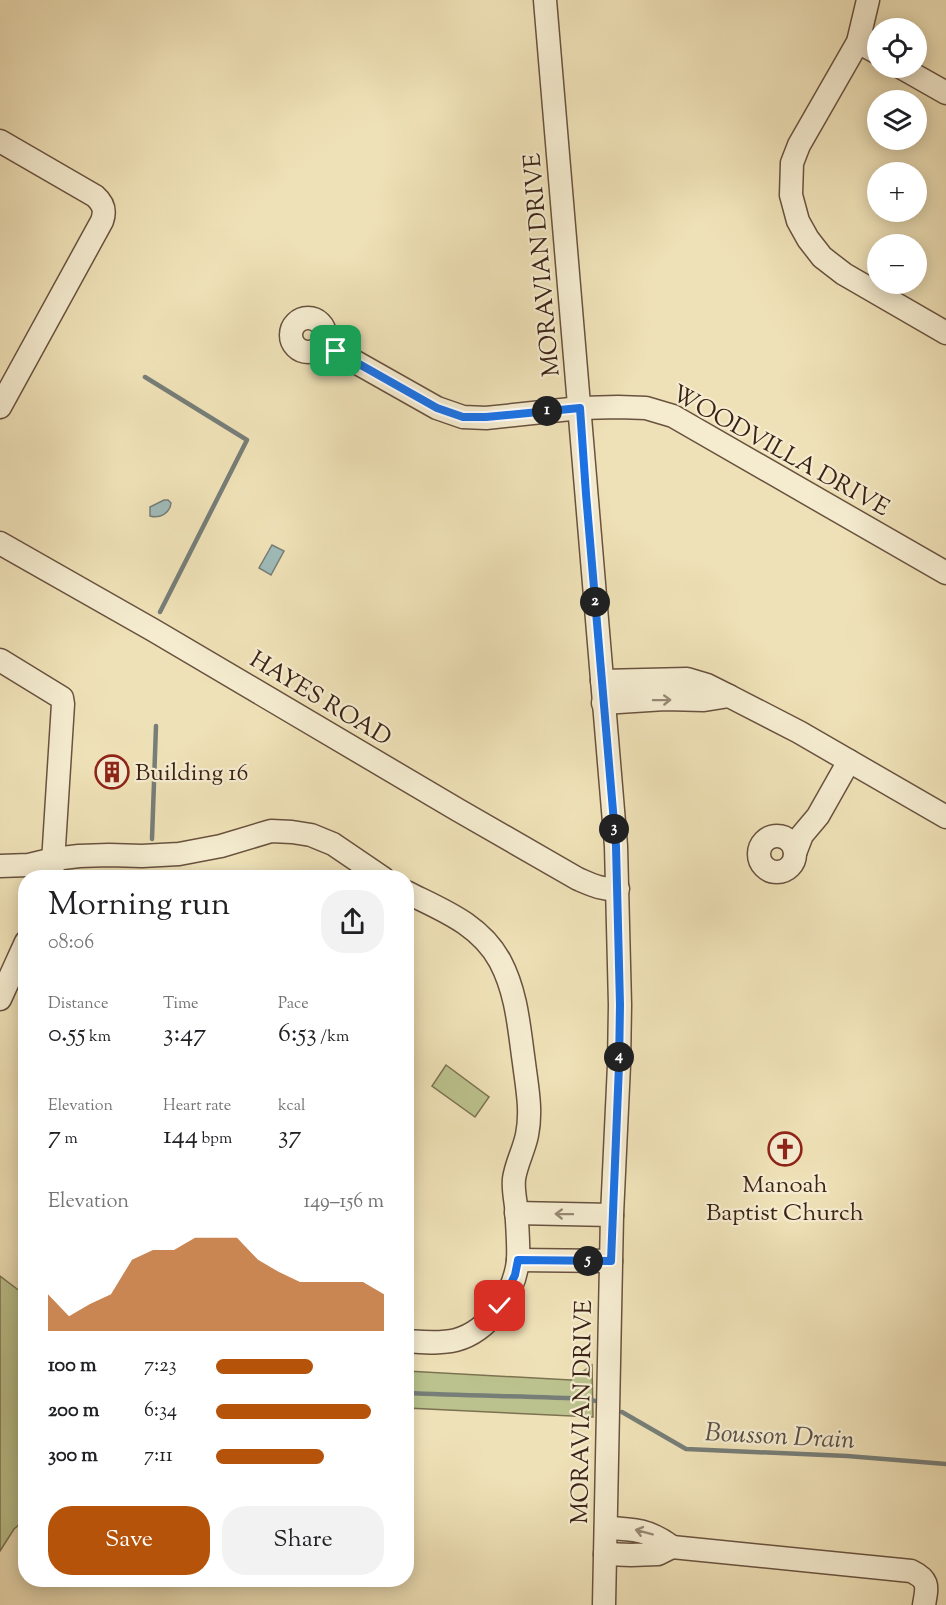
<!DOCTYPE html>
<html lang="en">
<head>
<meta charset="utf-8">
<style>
  :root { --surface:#fff; --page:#f2f2f2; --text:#202124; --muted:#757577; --accent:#b45309 }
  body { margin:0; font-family:"Sorts Mill Goudy",serif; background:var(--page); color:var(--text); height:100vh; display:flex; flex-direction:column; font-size:22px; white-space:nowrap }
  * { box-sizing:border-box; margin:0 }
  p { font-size:20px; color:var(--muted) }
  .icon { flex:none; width:33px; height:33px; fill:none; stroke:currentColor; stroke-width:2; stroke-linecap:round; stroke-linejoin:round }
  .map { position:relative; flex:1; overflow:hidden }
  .panel { position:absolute; left:18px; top:870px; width:396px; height:717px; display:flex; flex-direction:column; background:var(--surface); border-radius:24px; box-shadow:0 3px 15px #0003 }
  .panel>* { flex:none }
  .buttons { position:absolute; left:867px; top:18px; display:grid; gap:12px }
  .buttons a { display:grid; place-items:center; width:60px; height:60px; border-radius:50%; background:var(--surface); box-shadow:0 3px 15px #0003; font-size:30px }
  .pin { position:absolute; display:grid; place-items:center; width:51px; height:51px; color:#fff; margin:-26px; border-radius:12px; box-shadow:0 3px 9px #0006 }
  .km { position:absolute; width:30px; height:30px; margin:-15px; border-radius:50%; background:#222; color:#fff; font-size:16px; line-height:30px; text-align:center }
  .round { display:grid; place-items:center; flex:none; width:63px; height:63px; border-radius:24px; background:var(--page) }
  .overview { display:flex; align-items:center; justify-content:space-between; height:102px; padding:0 30px }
  h1 { font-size:33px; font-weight:600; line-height:45px }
  .metrics { display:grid; grid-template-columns:repeat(3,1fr); gap:9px; height:102px; padding:6px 30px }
  .metrics div { display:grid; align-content:center }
  .metrics b { font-size:26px; font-weight:600 }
  .metrics small { font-size:16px; font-weight:400 }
  .metrics p { font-size:16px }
  .chart { height:168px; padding:12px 30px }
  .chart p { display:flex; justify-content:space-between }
  .chart svg { width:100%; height:108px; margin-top:6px; fill:var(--accent); opacity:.7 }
  .action { display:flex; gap:12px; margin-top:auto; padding:12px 30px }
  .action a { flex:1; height:69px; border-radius:24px; background:var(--accent); color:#fff; font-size:24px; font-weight:600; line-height:69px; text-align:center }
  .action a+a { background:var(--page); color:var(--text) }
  ul { padding:0 30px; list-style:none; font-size:20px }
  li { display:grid; grid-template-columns:96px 72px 1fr; align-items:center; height:45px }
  li i { height:15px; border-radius:8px; background:var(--accent) }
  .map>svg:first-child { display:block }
  .green { fill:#bbc28d; stroke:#7c7252; stroke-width:1.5 }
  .water { fill:#9fbbb9; stroke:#777e78; stroke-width:1.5 }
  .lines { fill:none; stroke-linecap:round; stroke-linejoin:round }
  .stream { stroke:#777e78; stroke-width:4.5 }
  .minor-casing { stroke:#69523f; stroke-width:25 }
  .minor { stroke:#f5ecd0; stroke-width:22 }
  .oneway { stroke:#988874 }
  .route-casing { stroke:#fff; stroke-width:12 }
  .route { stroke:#1a73e8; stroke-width:8 }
  .labels { text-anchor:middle; stroke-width:4.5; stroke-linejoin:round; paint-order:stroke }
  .street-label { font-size:24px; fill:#3c2317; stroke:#f5ecd0 }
  .poi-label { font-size:24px; fill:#3c2317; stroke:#f5ecd0; text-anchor:start }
  .water-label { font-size:26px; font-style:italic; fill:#5a5148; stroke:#f5ecd0 }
</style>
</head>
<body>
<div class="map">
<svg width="946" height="1605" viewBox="0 0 946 1605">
  <rect width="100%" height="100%" fill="#efe1b7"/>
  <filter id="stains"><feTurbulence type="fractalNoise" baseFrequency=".00333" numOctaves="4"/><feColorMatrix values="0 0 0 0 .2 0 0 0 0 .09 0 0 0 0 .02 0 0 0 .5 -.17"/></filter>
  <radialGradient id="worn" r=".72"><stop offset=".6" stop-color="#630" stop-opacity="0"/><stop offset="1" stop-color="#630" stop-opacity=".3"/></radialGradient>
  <g class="green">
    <polygon points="446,1065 489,1097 475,1117 432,1086"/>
    <polygon points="0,1276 25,1295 26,1519 14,1529 0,1551"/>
    <polygon points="592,1365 593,1417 407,1408 407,1371 571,1380"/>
  </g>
  <g class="water">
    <path d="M164,500h4l3,3c-1,10 -11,16 -21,13v-9z"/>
    <polygon points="272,545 284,551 271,575 259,568"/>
  </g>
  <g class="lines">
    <g class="stream">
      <polyline points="145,377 247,440 160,612"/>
      <polyline points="152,839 156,726"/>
      <path d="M406,1393c62,3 123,3 184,6l5,2"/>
      <polyline points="622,1412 686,1449 847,1456 946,1464"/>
    </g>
    <defs>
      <g id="minor">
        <polyline points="545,0 616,846 620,1005 619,1065 612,1215 604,1605"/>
        <polyline points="868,0 858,42 799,145 792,163 791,195 798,221 808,239 822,257 844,274 946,333"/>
        <polyline points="858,42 878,53"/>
        <polyline points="902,68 946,93"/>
        <path d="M0,141l95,55c8,7 11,14 7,25l-102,186"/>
        <circle cx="308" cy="335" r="17"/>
        <polyline points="325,333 329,342 336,351 437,408 463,417 486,418 580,408 618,407 646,408 673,416 946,573"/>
        <path d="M0,543l153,87 305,180 120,69c14,6 24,11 40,10"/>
        <polyline points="0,660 62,698 63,704 52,878"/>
        <polyline points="602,681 687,679 707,685 729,696 704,700 665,699 603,703"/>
        <polyline points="729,696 799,732 946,817"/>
        <circle cx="777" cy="854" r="18"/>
        <polyline points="795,853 802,835 818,816 849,761"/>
        <polyline points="0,866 29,865 54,859 79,856 109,855 142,856 179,854 221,846 271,831 292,832 311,835 333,844 383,878"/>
        <path d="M406,892c36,18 74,32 94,69 17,32 19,67 24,102 3,24 8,48 3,72 -3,15 -11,29 -13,44 -1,9 1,19 2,27 1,18 3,38 2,55 -4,33 -29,70 -62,79 -16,4 -33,2 -50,1"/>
        <polyline points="0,999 26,942"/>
        <polyline points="516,1213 612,1215"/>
        <polyline points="518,1260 611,1261"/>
        <path d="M672,1547l239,24c19,9 16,16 13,34"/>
        <path d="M605,1554l26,1 27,-1 14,-7c-22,-17 -38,-18 -66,-19"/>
      </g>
    </defs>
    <use href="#minor" class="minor-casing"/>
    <use href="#minor" class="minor"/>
  </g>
  <defs><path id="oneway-shaft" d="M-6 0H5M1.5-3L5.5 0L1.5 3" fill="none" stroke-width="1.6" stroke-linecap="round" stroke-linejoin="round" transform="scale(1.5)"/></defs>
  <g class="oneway">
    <use href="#oneway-shaft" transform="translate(662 700) rotate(-1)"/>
    <use href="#oneway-shaft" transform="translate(564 1214) rotate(-179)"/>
    <use href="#oneway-shaft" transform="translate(644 1532) rotate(-165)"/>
  </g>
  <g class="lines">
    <defs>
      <polyline id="route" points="336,351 437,408 463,417 486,417 580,408 586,494 616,846 620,1005 619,1065 611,1261 518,1260 515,1275 500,1306"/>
    </defs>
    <use href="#route" class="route-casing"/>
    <use href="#route" class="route"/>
  </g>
  <defs>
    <symbol id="building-ring" viewBox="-11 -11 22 22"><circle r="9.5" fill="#f5ecd0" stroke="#8f2418" stroke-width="1.5"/><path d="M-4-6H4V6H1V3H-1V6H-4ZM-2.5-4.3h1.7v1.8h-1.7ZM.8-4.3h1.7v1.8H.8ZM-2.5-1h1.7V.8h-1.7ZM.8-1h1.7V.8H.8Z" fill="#8f2418"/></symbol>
    <symbol id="church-ring" viewBox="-11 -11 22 22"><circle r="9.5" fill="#f5ecd0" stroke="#8f2418" stroke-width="1.5"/><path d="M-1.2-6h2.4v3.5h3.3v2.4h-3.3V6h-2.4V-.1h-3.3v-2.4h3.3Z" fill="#8f2418"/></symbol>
  </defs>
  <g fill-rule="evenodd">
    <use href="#building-ring" x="93" y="753" width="38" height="38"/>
    <use href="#church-ring" x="766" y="1130" width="38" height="38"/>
  </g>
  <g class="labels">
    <g class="street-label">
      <text transform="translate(541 265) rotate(-95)" y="8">MORAVIAN DRIVE</text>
      <text transform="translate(781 450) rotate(29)" y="8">WOODVILLA DRIVE</text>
      <text transform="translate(321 698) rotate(31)" y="8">HAYES ROAD</text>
      <text transform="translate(581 1412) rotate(-89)" y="8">MORAVIAN DRIVE</text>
    </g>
    <g class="poi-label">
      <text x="135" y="780">Building 16</text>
      <text x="785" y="1192" text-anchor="middle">Manoah<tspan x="785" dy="28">Baptist Church</tspan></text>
    </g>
    <g class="water-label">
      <text transform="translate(780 1435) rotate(3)" y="9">Bousson Drain</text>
    </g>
  </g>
  <rect width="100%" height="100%" filter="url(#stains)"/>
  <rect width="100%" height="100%" fill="url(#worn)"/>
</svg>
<div class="buttons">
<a><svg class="icon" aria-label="locate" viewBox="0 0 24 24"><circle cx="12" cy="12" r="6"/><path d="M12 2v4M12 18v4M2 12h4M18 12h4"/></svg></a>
<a><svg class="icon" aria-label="layers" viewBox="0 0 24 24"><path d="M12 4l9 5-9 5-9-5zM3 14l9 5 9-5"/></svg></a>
<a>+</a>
<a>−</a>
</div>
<div class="pin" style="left:336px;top:351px;background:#1e9e55"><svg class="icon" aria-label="arrive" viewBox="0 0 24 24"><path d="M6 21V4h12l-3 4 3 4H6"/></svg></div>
<div class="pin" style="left:500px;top:1306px;background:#d93025"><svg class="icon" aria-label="check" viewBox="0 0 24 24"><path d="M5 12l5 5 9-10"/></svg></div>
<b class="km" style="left:547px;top:411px">1</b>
<b class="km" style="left:595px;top:602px">2</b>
<b class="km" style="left:614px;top:829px">3</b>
<b class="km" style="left:619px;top:1057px">4</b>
<b class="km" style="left:588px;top:1261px">5</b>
<section class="panel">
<div class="overview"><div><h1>Morning run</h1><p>08:06</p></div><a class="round"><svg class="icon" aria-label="share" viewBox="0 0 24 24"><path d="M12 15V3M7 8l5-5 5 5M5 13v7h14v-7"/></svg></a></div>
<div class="metrics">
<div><p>Distance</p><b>0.55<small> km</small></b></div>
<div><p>Time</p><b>3:47</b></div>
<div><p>Pace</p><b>6:53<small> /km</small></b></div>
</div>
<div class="metrics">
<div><p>Elevation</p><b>7<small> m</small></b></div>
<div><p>Heart rate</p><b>144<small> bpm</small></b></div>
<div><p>kcal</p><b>37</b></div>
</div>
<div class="chart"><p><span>Elevation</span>149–156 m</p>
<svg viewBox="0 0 160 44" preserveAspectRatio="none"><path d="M0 44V29L10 38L20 33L30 29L40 15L50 11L60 11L70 6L80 6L90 6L100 15L110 20L120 24L130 24L140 24L150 24L160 29V44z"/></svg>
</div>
<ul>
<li><b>100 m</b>7:23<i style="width:58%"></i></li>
<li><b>200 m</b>6:34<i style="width:92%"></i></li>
<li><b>300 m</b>7:11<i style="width:64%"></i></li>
</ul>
<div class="action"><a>Save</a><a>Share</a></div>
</section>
</div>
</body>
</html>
